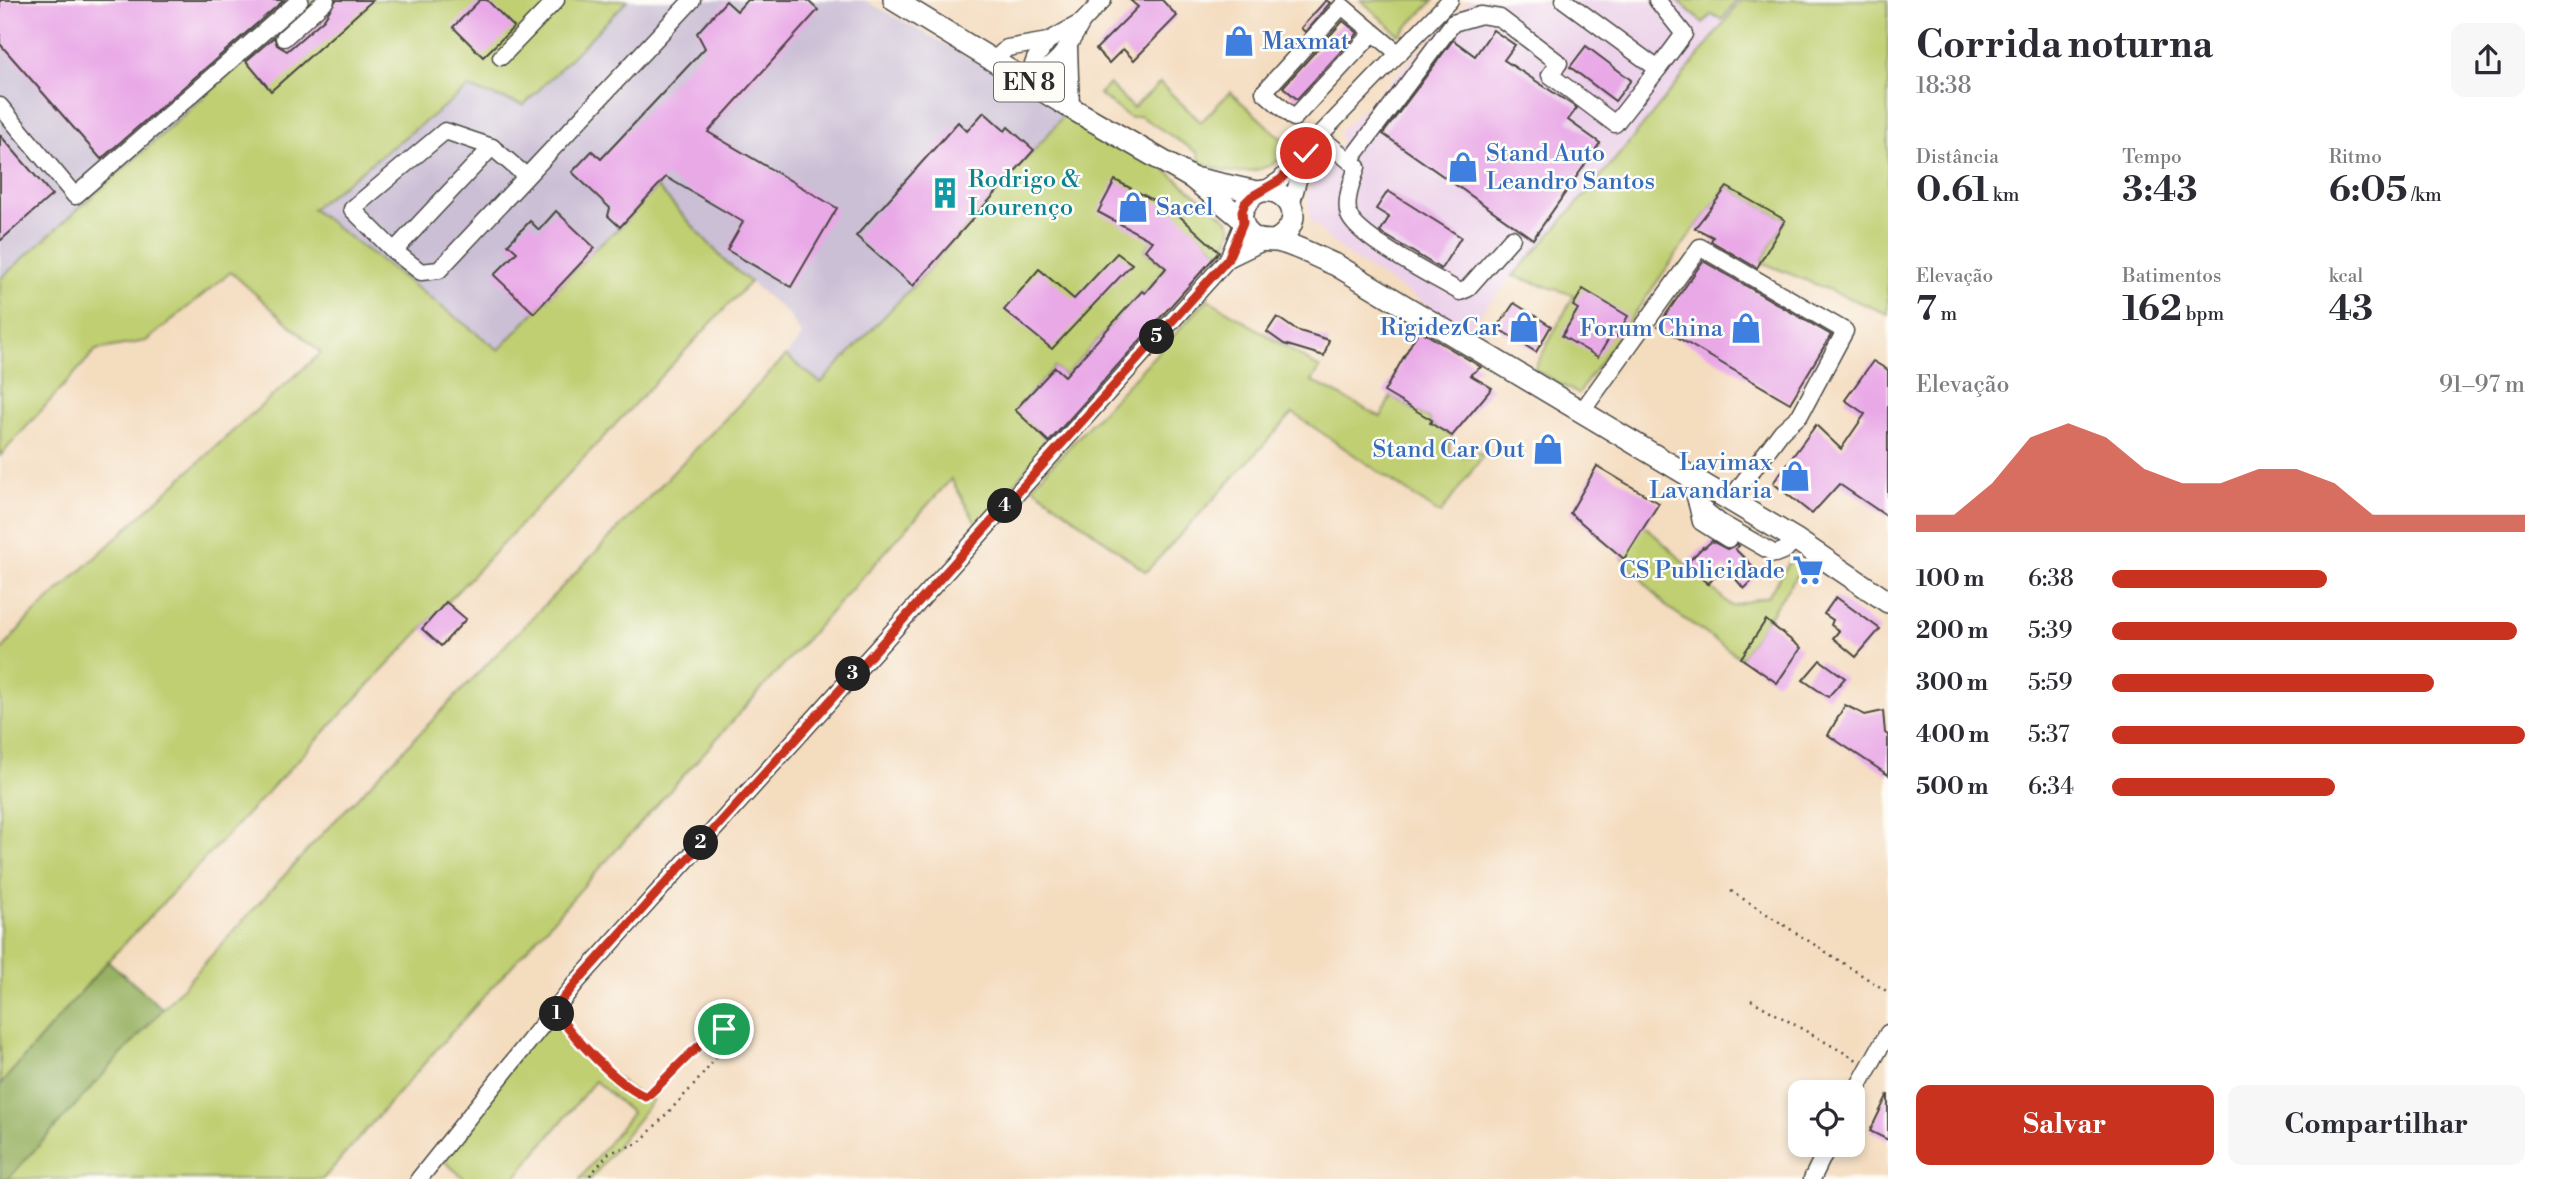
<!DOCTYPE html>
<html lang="pt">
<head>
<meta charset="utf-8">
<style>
  :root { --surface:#fff; --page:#f7f7f7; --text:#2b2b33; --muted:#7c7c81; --accent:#c8321e }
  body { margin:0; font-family:"Libre Bodoni",serif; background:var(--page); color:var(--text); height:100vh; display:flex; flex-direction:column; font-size:26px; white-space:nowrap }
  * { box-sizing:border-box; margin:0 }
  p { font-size:23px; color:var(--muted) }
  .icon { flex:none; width:38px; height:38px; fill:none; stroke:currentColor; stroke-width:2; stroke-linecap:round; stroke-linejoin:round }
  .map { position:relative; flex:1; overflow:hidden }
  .drawer { display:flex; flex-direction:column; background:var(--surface); width:665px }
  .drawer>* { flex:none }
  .buttons { position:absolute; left:1788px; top:1080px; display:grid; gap:14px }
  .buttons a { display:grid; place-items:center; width:77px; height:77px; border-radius:14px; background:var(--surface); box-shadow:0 4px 10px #0003; font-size:35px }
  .pin { position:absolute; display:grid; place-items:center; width:60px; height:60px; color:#fff; margin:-30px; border:4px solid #fff; border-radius:50%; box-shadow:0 2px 7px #0007 }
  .km { position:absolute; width:35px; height:35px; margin:-18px; border-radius:50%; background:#222; color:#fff; font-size:19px; line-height:35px; text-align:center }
  .round { display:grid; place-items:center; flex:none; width:74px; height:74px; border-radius:14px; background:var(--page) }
  .head { display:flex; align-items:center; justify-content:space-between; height:119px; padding:0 28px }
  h1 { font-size:38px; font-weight:700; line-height:52px }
  .figures { display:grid; grid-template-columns:repeat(3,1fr); gap:10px; height:119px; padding:7px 28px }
  .figures div { display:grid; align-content:center }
  .figures b { font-size:35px; font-weight:700 }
  .figures small { font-size:19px; font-weight:400 }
  .figures p { font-size:19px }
  .chart { height:196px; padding:14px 28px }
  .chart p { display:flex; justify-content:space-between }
  .chart svg { width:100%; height:126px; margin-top:7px; fill:var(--accent); opacity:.7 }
  .button { display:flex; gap:14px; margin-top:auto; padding:14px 28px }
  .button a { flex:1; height:80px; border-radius:14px; background:var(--accent); color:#fff; font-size:28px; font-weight:700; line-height:80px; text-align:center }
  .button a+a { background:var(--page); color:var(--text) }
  ul { padding:0 28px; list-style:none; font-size:23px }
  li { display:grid; grid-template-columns:112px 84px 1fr; align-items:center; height:52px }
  li i { height:18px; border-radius:9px; background:var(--accent) }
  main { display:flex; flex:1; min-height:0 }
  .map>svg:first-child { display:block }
  .built { fill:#ecd1ea }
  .industrial { fill:#cbbfd5 }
  .green { fill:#c0cf72; stroke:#767d4e; stroke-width:2 }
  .forest { fill:#98b264; stroke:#626e48; stroke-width:2 }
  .building { fill:#e9a9e7 }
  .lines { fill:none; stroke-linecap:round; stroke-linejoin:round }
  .minor-casing { stroke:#494641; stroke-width:19 }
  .major-casing { stroke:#494641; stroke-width:24 }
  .path { stroke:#494641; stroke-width:2.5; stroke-dasharray:2 5; stroke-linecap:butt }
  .minor { stroke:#fff; stroke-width:16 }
  .major { stroke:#fff; stroke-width:21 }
  .route-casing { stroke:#fff; stroke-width:14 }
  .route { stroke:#c8321e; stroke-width:9 }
  .labels { text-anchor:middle; stroke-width:5; stroke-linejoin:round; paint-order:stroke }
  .shield { fill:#fdfcf7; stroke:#6a6a68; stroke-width:2 }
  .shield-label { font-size:23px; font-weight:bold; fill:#2b2b2b }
  .shop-label { font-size:24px; fill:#366cbe; stroke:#fdfcf7; text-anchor:end }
  .culture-label { font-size:24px; fill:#0d838f; stroke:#fdfcf7; text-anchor:start }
</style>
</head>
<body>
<main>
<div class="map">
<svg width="1888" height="1179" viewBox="0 0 1888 1179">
  <rect width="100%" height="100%" fill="#fdfcf7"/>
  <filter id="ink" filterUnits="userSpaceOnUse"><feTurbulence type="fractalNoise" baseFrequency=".0143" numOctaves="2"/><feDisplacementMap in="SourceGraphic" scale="14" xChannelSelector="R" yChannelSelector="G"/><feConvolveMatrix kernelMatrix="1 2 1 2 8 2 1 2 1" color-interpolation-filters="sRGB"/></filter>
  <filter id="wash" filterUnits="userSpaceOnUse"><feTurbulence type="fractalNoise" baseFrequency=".00686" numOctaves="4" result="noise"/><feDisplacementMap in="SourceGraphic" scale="28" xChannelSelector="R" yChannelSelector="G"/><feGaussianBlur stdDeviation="1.57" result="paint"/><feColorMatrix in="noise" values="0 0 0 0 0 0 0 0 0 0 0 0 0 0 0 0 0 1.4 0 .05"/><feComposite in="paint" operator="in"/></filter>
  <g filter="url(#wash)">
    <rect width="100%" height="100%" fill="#f4dcbf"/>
    <polygon class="built" points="1470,0 1741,0 1698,58 1602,178 1466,329 1353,259 1331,241 1311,221 1307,196 1318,163 1323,156 1332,157 1342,143 1339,133"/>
    <g class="industrial">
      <polygon points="0,0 312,0 0,279"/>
      <polygon points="628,0 864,0 1066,110 1053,129 913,286 821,384 786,356 802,336 788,314 725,261 620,227 595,248 424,431 369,395 232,272 468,88 524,105"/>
    </g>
    <g class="green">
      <polygon points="312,0 628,0 524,105 468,88 312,209 499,350 595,248 620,227 657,187 725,261 750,282 108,961 0,1085 0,652 25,622 235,429 321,353 231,272 146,341 96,350 0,456 0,279"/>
      <polygon points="1361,0 1434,0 1399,35"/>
      <polygon points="1677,0 1737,0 1722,20 1712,14 1703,23"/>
      <path d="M1741,0h147v314l-127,-52 24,-42 -58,-33 -32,41 -117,166 -44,-25 40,-74 -61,-19c81,-89 156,-179 228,-276z"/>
      <path d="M1160,83l41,39 29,-30 63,57c-26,25 -62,31 -93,12l-2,-8 -58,-37 -10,2 -31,-24 10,-10 24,24z"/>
      <polygon points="1066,110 1163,168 1228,220 1232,228 1224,251 1219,252 1175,214 1145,250 1166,268 1145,293 1142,291 1065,376 1055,367 1016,409 1050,443 1044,446 979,528 951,479 442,1043 323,1179 8,1179 323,833 786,356 821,383 913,286 1053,129"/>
      <path d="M1208,299l112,69 -8,13 69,36 10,-21 40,24 -1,3 22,13 -3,11 2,6c10,3 18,5 27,-1l5,4 -43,58 -147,-101 -147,159 -114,-86z"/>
      <polygon points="1644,525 1731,606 1768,596 1794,555 1805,563 1741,658 1666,606 1622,558"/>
      <polygon points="547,1019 631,1090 653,1100 591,1179 580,1179 632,1113 595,1081 514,1179 465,1179 438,1156"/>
    </g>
    <polygon class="forest" points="108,961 163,1009 8,1179 0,1179 0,1085"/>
    <g id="blocks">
      <g class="building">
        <polygon points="0,0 284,0 101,159 0,44"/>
        <polygon points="336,0 373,0 271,91 246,61 274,37 277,45 287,51 324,19"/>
        <polygon points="480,0 487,0 514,27 483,57 453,27"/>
        <polygon points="747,0 807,0 818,10 708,132 837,208 791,287 727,250 743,222 666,177 620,227 608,216 610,208 572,172 592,151 601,159 705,48 697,33 726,1 737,11"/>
        <polygon points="1130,0 1162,0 1177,16 1134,60 1123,49 1109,63 1096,49 1138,7"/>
        <polygon points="1326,0 1330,3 1305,32 1301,28"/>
        <polygon points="1343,21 1358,33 1297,99 1283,87"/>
        <polygon points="1493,30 1515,45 1504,60 1577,108 1568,120 1600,143 1533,239 1383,134 1453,40 1475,56"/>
        <polygon points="1586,46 1631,80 1615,101 1570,67"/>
        <polygon points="984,112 1005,131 1008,127 1034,150 913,286 856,236 958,122 967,131"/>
        <polygon points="0,135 52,195 0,241"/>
        <polygon points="1115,180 1174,211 1219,252 1049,442 1015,410 1055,367 1065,376 1142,291 1145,293 1166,268 1145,250 1152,241 1098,212"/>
        <polygon points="1727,187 1785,220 1757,268 1711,241 1713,237 1695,228"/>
        <polygon points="1388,191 1461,237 1441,269 1380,232 1389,217 1376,209"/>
        <polygon points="556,211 595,248 534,313 494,275 517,252 508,244 530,221 539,230"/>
        <polygon points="1117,253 1132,264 1052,349 1004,310 1039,269 1074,299"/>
        <polygon points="1703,261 1831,335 1790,403 1658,326"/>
        <polygon points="1583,289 1628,316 1616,337 1611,335 1598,357 1562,336 1578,309 1573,306"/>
        <polygon points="1514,303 1551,326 1536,352 1497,328"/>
        <polygon points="1277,317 1296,330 1329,340 1324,356 1284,344 1267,332"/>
        <polygon points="1419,330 1481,367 1470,375 1492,388 1452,436 1430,423 1432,420 1384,392"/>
        <polygon points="1873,361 1888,370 1888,517 1839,484 1812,514 1773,483 1816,425 1841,449 1865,414 1845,400"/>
        <polygon points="1597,466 1659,503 1624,559 1570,513"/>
        <polygon points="1712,541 1727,549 1737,544 1739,546 1735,549 1760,573 1744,589 1725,566 1708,584 1686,564 1703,547 1704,548"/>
        <polygon points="1836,597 1880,629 1856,657 1833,638 1839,631 1831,625 1833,620 1824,614"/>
        <polygon points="446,602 466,619 441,646 422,629"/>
        <polygon points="1766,620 1801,648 1777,683 1741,658"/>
        <polygon points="1820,660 1845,678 1828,697 1803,680"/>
        <polygon points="1845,705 1865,715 1883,711 1885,733 1888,735 1888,775 1828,735"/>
        <polygon points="1888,1094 1888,1140 1870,1131"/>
      </g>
    </g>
  </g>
  <g filter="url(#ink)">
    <use href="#blocks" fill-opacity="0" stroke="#494641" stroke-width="2"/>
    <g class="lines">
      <defs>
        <g id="minor">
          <polyline points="1564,0 1658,69 1684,34 1657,0"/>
          <polyline points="1373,33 1294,118 1264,92 1342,6 1399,54"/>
          <polyline points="284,38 326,0"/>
          <polyline points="1069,47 1071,108"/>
          <polyline points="501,57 556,0"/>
          <polyline points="994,60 1007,48 1048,41"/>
          <polyline points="1027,81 1035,59 1048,41 1082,22 1103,0"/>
          <path d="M1027,81c28,-15 40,-30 55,-59"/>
          <polyline points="0,106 75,196 300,0"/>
          <path d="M1319,136l38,31c-4,13 -13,33 -8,48 8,23 88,63 111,77l7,-3 45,-51"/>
          <polyline points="492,147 526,176"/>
          <polyline points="1350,161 1453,23 1481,15 1500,18 1559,63 1550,75 1615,124 1658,69"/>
          <polyline points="1265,190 1280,180 1319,136 1450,0"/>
          <polyline points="1291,206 1305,155"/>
          <polyline points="394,251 492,147 445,131 352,209 394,251 421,272 439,270 692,0"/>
          <polyline points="1228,259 1243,223"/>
          <polyline points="1582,411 1700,247 1845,331 1800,415 1782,431 1730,500"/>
          <polyline points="1689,475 1697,504 1721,523 1775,554 1785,550 1795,539"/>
          <polyline points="1697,504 1701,522 1728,539"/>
          <polyline points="1853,1096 1888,1033"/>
          <polyline points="419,1179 575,984 1228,259 1263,242"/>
          <polyline points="1812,1179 1829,1144"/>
        </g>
        <g id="major">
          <polyline points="894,0 1071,108 1192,178 1242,219"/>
          <polyline points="1198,179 1257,192"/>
          <path d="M1275,241c47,-29 -11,-74 -30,-35 -4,6 -4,14 -1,20 2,5 6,10 11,12 7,4 13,2 21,3 18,3 42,17 60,24l459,274 93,63"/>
        </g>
      </defs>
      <use href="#minor" class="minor-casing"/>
      <use href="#major" class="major-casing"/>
      <g class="path">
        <polyline points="1731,891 1888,992"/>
        <polyline points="1751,1000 1857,1060"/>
        <path d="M563,1023l68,67 15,7c26,-22 48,-53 78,-68l12,5 -42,51 -55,58 -30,10 -22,26"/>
      </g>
      <use href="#minor" class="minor"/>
      <use href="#major" class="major"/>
    </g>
  </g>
  <g class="lines" filter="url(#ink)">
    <defs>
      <path id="route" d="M724,1029c-30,15 -52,46 -78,68 -30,-13 -73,-60 -92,-87l21,-26 653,-725 15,-36 -1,-12 3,-8 6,-6 29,-17 26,-27"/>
    </defs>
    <use href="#route" class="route-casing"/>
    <use href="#route" class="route"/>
  </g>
  <defs>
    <symbol id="shop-bare" viewBox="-9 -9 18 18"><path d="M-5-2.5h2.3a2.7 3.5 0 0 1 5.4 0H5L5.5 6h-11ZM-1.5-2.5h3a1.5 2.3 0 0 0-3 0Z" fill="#3f7fe0" stroke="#fdfcf7" stroke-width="2.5" paint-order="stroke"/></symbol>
    <symbol id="building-bare" viewBox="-9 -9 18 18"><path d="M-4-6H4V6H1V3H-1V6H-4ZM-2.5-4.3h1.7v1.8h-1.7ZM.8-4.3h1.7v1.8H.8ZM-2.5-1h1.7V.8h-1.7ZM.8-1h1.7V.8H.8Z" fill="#0f9aa8" stroke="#fdfcf7" stroke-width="2.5" paint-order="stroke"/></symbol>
    <symbol id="supermarket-bare" viewBox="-9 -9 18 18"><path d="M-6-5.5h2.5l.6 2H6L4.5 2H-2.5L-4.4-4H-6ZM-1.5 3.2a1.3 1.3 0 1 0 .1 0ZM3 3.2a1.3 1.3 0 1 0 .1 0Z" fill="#3f7fe0" stroke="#fdfcf7" stroke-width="2.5" paint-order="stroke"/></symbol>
  </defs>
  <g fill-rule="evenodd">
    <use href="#shop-bare" x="1217" y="19" width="44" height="44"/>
    <use href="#shop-bare" x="1441" y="145" width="44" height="44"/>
    <use href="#building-bare" x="923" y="171" width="44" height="44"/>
    <use href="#shop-bare" x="1111" y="185" width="44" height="44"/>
    <use href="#shop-bare" x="1502" y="305" width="44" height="44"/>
    <use href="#shop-bare" x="1724" y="306" width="44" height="44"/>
    <use href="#shop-bare" x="1526" y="427" width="44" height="44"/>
    <use href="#shop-bare" x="1773" y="454" width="44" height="44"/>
    <use href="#supermarket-bare" x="1786" y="548" width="44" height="44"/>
  </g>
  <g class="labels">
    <rect class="shield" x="994" y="62.5" width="70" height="39" rx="5"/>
    <g class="shield-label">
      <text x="1029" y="90">EN 8</text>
    </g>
    <g class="shop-label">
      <text x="1262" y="49" text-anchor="start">Maxmat</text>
      <text x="1486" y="161" text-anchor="start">Stand Auto<tspan x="1486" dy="28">Leandro Santos</tspan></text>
      <text x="1156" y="215" text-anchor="start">Sacel</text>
      <text x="1501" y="335">RigidezCar</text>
      <text x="1723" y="336">Forum China</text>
      <text x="1525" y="457">Stand Car Out</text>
      <text x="1772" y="470">Lavimax<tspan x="1772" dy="28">Lavandaria</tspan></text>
      <text x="1785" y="578">CS Publicidade</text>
    </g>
    <g class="culture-label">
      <text x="968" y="187">Rodrigo &amp;<tspan x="968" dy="28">Lourenço</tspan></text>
    </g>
  </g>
</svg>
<div class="buttons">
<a><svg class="icon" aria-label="locate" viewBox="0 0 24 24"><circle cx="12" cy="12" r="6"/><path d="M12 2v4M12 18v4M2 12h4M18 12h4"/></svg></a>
</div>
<div class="pin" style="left:724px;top:1029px;background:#1e9e55"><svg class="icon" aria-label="arrive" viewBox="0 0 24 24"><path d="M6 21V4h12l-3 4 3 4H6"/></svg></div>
<div class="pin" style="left:1306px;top:153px;background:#d93025"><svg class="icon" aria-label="check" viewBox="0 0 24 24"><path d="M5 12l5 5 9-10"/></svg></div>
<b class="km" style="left:557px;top:1014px">1</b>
<b class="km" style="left:701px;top:843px">2</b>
<b class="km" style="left:853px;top:674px">3</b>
<b class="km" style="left:1005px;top:506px">4</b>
<b class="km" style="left:1157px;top:337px">5</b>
</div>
<section class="drawer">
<div class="head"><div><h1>Corrida noturna</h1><p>18:38</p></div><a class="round"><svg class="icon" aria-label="share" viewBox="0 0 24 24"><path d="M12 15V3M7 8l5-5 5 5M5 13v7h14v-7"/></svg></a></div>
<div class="figures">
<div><p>Distância</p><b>0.61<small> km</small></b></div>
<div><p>Tempo</p><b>3:43</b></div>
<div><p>Ritmo</p><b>6:05<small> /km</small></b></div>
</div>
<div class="figures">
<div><p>Elevação</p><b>7<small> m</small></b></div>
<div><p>Batimentos</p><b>162<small> bpm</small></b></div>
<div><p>kcal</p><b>43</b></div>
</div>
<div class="chart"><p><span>Elevação</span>91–97 m</p>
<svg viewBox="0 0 160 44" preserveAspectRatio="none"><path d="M0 44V38L10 38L20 27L30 11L40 6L50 11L60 22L70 27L80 27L90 22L100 22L110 27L120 38L130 38L140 38L150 38L160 38V44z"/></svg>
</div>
<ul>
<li><b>100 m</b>6:38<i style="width:52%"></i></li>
<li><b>200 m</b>5:39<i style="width:98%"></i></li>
<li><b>300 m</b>5:59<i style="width:78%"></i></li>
<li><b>400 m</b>5:37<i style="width:100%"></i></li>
<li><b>500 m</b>6:34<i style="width:54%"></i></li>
</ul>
<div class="button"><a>Salvar</a><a>Compartilhar</a></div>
</section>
</main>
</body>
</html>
